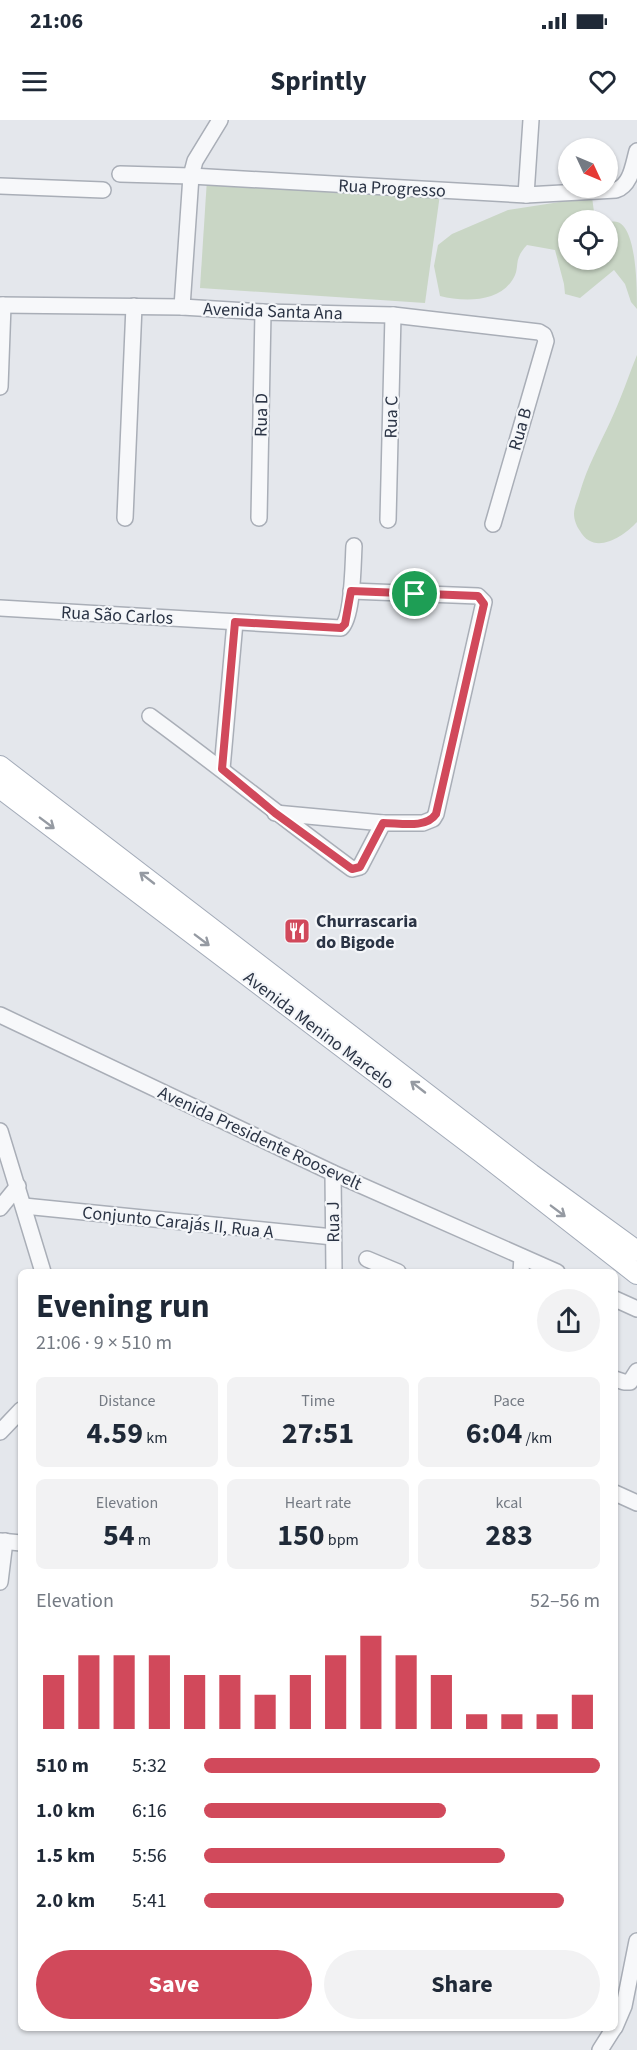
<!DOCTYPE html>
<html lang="en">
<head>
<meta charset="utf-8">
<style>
  :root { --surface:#fff; --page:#f2f2f3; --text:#1f2937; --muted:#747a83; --accent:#d1495b }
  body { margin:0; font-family:"Source Sans 3",sans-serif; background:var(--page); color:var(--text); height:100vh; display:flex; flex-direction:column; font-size:22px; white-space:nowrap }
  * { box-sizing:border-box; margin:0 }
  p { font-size:20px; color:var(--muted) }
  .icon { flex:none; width:33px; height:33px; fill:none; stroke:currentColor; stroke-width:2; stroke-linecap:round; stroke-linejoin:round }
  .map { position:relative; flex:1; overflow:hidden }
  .side { position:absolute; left:18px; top:1149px; width:600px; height:762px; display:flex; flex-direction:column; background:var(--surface); border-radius:9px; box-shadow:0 2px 4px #0004 }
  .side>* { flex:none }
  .needle { width:39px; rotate:134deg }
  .fabs { position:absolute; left:558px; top:18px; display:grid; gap:12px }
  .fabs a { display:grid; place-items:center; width:60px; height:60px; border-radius:50%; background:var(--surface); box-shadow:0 2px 4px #0004; font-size:30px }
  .pin { position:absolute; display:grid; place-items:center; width:51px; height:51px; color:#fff; margin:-26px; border:3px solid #fff; border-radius:50%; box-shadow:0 2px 6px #0007 }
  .round { display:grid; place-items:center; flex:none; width:63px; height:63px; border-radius:32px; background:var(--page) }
  .summary { display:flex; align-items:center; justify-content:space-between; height:102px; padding:0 18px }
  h1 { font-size:33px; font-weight:700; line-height:45px }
  .metrics { display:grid; grid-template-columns:repeat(3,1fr); gap:9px; height:102px; padding:6px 18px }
  .metrics div { display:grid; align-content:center; border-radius:9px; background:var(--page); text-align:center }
  .metrics b { font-size:30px; font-weight:700 }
  .metrics small { font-size:16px; font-weight:400 }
  .metrics p { font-size:16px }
  .chart { height:168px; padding:12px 18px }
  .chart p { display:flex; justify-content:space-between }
  .chart svg { width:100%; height:108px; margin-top:6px; stroke:var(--accent); stroke-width:6 }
  .action { display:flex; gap:12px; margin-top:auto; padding:12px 18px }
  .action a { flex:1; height:69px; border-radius:36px; background:var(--accent); color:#fff; font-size:24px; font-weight:700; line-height:69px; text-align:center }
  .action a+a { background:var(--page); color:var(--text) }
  ul { padding:0 18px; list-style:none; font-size:20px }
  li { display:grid; grid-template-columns:96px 72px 1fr; align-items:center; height:45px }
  li i { height:15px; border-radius:8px; background:var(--accent) }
  .status { display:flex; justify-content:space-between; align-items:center; height:42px; padding:0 30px; background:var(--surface); direction:ltr }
  .status svg { height:16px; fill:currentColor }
  header { display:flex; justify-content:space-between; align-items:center; height:78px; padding:0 18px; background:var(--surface); font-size:27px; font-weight:700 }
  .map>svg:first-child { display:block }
  .green { fill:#c9d6c5 }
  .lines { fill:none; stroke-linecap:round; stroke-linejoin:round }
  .minor-casing { stroke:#a9aeb7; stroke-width:18 }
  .major-casing { stroke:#a3abb8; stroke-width:22 }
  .minor { stroke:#f7f8fa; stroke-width:15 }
  .major { stroke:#fff; stroke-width:20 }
  .oneway { stroke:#959aa2 }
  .route-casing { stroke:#fff; stroke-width:12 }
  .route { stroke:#d1495b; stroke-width:8 }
  .labels { text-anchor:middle; stroke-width:4.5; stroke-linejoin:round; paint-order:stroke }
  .street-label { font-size:18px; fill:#2b3445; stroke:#f4f6f9 }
  .poi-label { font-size:18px; font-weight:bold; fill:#2b3445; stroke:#f4f6f9; text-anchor:start }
</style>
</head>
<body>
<div class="status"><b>21:06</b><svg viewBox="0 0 49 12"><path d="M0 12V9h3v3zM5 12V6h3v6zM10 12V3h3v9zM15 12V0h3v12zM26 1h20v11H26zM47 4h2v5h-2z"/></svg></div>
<header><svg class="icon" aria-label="menu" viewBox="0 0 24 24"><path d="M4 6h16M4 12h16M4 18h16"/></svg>Sprintly<svg class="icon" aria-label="heart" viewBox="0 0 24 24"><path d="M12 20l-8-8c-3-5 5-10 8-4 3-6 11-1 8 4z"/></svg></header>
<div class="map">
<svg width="637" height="1930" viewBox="0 0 637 1930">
  <rect width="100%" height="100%" fill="#e4e7ec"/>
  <g class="green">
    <polygon points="207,59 441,67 425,183 200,168"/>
    <path d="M592,77l2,15 9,8h-35v40h40v-37c29,-13 29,64 29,86l-6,-7 -6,-18 -11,-14 -34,28 -15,-4 -1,-10 -9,-34 -28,-5c-15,16 -6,21 -14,34 -14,24 -50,23 -73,17l-6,-30 4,-21 14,-11 56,-24z"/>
    <path d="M637,235v167c-14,15 -43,34 -57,9 -3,-4 -6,-11 -6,-17 0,-7 4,-15 6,-22 7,-25 20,-48 31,-72 10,-21 17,-43 26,-65z"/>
  </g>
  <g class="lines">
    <defs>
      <g id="minor">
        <path d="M120,54l71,2 335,19 90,-5c15,-5 17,-25 21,-39"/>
        <polyline points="0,66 103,70"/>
        <polyline points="526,75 531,0"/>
        <polyline points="0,185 182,187 263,192 393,195 539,212 544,215 546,221 493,404"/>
        <polyline points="182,187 191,56 195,41 220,0"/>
        <polyline points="0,267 3,185"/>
        <polyline points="125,398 134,186"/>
        <polyline points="259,398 263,192"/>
        <polyline points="388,400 393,195"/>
        <path d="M0,488l341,20c12,-10 12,-66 13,-82"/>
        <path d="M150,596c68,50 134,103 202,153l8,-2 23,-44"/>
        <polyline points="222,649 235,502"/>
        <polyline points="275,693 383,703 423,703 433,699 436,694 484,482 478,476 351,471"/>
        <polyline points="0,895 333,1053 557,1152"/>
        <polyline points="0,1011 43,1152"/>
        <polyline points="333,1053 334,1152"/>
        <polyline points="24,1086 333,1117"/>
        <polyline points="0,1088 18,1066"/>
        <polyline points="367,1139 398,1152"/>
        <polyline points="521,1152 522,1137"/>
        <polyline points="615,1179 637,1189"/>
        <polyline points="615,1259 624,1262 630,1262 637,1251"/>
        <polyline points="0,1312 21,1290"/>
        <polyline points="615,1373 637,1383"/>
        <polyline points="0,1421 21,1423"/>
        <polyline points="0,1462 5,1421"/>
        <polyline points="615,1907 624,1886 637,1821"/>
        <polyline points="600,1930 614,1908"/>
      </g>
      <g id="major">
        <polyline points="0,646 531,1054 637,1131"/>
        <polyline points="0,668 482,1033 637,1154"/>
      </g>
    </defs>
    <use href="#minor" class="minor-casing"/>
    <use href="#major" class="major-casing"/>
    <use href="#minor" class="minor"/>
    <use href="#major" class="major"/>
  </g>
  <defs><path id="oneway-shaft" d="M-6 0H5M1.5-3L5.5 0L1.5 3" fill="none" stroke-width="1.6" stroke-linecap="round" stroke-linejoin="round" transform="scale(1.5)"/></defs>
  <g class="oneway">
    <use href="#oneway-shaft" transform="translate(47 703) rotate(37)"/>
    <use href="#oneway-shaft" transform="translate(147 758) rotate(-142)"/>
    <use href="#oneway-shaft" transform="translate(202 820) rotate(37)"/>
    <use href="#oneway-shaft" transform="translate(418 967) rotate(-142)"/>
    <use href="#oneway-shaft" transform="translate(558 1091) rotate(37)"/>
  </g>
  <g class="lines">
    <defs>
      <path id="route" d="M351,471l127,5 6,8 -48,210c-10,15 -36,9 -53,9l-23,44 -8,2 -77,-56 -53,-44 13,-147 106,6 4,-4z"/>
    </defs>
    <use href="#route" class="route-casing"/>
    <use href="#route" class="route"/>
  </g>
  <defs>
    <symbol id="restaurant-square" viewBox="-11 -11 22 22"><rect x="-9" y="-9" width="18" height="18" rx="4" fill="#d1495b" stroke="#f4f6f9"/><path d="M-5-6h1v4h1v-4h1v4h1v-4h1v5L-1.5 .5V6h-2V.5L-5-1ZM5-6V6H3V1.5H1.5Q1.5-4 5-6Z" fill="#fff"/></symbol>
  </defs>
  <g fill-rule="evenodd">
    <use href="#restaurant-square" x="282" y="796" width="30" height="30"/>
  </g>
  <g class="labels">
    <g class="street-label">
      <text transform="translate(392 68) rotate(3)" y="6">Rua Progresso</text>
      <text transform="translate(273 191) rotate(2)" y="6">Avenida Santa Ana</text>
      <text transform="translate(261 295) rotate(-89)" y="6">Rua D</text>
      <text transform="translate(391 297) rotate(-89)" y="6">Rua C</text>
      <text transform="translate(520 309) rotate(-74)" y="6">Rua B</text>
      <text transform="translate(117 495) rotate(3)" y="6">Rua São Carlos</text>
      <text transform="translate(319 910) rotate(37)" y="6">Avenida Menino Marcelo</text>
      <text transform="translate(260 1018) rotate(25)" y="6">Avenida Presidente Roosevelt</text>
      <text transform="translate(178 1102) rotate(6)" y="6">Conjunto Carajás II, Rua A</text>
      <text transform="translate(333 1102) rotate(-91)" y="6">Rua J</text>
    </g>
    <g class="poi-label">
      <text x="316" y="807">Churrascaria<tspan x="316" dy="21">do Bigode</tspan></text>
    </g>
  </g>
</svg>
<div class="fabs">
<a><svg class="needle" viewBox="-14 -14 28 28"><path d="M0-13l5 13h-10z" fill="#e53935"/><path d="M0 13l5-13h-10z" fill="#747a83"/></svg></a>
<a><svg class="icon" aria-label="locate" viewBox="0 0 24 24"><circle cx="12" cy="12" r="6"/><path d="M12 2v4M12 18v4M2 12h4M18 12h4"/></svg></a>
</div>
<div class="pin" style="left:415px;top:474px;background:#1e9e55"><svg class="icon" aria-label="arrive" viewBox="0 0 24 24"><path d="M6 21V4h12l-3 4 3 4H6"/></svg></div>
<section class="side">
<div class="summary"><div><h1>Evening run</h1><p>21:06 · 9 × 510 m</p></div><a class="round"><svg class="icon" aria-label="share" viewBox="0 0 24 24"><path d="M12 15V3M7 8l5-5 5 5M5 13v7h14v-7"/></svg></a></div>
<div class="metrics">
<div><p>Distance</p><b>4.59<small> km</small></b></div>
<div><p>Time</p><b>27:51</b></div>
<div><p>Pace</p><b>6:04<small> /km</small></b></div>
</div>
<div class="metrics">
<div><p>Elevation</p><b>54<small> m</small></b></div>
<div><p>Heart rate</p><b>150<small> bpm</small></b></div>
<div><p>kcal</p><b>283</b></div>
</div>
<div class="chart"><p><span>Elevation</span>52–56 m</p>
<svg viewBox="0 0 160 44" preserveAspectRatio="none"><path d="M5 44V22M15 44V14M25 44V14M35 44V14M45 44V22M55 44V22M65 44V30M75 44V22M85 44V14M95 44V6M105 44V14M115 44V22M125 44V38M135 44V38M145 44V38M155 44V30"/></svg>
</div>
<ul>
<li><b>510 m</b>5:32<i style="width:100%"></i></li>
<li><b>1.0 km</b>6:16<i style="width:61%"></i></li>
<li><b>1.5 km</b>5:56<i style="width:76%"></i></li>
<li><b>2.0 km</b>5:41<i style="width:91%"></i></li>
</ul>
<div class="action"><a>Save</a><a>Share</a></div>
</section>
</div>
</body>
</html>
